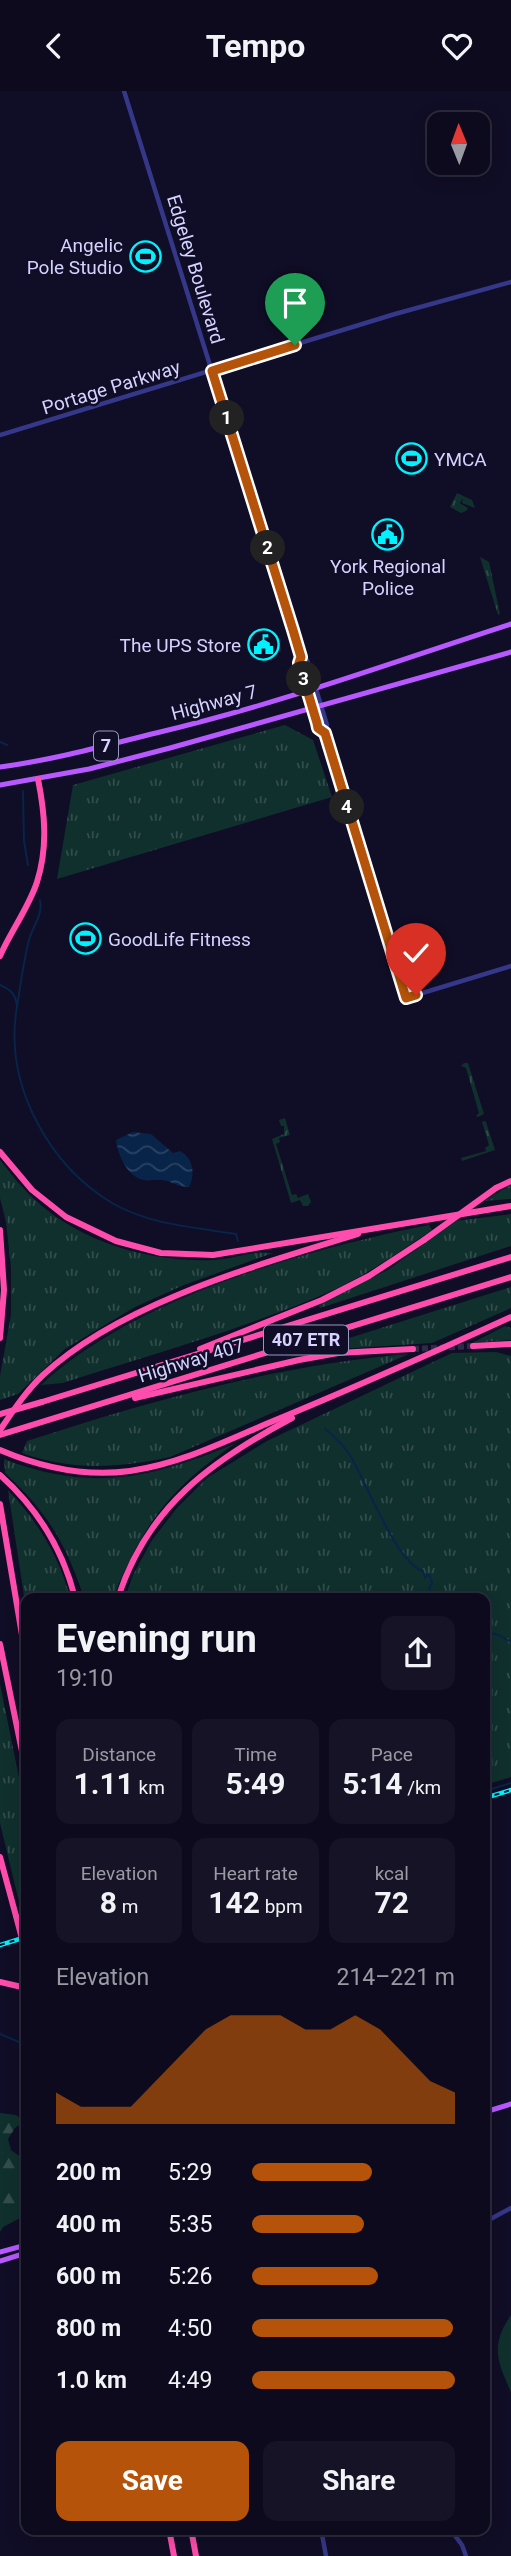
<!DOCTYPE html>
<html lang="en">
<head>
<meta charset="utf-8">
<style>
  :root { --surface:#0c0a1c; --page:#151325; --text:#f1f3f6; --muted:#9a9aa3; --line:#2c2b3b; --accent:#b45309 }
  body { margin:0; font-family:Roboto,sans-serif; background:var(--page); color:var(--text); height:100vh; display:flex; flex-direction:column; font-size:26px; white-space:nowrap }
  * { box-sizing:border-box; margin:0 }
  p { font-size:23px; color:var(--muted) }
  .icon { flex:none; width:38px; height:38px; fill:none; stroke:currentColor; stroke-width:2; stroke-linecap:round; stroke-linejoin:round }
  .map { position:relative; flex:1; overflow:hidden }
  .panel { position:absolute; left:21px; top:1502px; width:469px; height:942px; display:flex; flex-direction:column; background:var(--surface); border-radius:14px; box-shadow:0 4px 18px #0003,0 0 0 2px var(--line) }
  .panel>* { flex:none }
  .needle { width:46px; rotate:359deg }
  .fabs { position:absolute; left:427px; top:21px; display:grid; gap:14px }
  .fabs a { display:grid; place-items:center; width:63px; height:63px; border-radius:14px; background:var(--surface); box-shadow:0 4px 18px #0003,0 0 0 2px var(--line); font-size:35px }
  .pin { position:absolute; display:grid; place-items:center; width:60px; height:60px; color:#fff; margin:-72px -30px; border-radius:50% 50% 50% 0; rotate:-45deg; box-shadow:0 0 7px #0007 }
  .pin .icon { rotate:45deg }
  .km { position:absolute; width:35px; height:35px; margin:-18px; border-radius:50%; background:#222; color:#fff; font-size:19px; line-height:35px; text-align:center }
  .round { display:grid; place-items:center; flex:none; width:74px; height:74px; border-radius:14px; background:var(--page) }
  .overview { display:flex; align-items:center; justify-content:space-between; height:119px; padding:0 35px }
  h1 { font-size:38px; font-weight:700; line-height:52px }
  .metrics { display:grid; grid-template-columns:repeat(3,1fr); gap:10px; height:119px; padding:7px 35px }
  .metrics div { display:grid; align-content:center; border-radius:14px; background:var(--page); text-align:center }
  .metrics b { font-size:30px; font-weight:700 }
  .metrics small { font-size:19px; font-weight:400 }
  .metrics p { font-size:19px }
  .chart { height:196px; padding:14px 35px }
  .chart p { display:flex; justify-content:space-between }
  .chart svg { width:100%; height:126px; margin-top:7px; fill:var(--accent); opacity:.7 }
  .primary-button { display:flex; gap:14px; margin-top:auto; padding:14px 35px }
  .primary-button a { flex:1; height:80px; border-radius:14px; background:var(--accent); color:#fff; font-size:28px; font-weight:700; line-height:80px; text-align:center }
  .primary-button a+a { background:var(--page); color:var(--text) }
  ul { padding:0 35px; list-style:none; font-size:23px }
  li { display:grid; grid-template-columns:112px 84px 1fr; align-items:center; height:52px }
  li i { height:18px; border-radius:9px; background:var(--accent) }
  header { display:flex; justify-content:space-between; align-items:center; height:91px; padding:0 35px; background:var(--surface); font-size:32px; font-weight:700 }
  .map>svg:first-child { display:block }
  .grass { fill:url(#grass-tufts) }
  .forest { fill:url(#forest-firs) }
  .park { fill:#10302d }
  .water { fill:url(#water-waves) }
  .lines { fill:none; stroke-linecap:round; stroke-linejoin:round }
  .stream { stroke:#082449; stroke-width:2 }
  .highway-tunnel { stroke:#2d2b47; stroke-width:6; stroke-dasharray:6 3; stroke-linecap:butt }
  .minor { stroke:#353788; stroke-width:4.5 }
  .major { stroke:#b759ff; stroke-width:5 }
  .highway { stroke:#ff4dad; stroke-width:6 }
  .rail-casing { stroke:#00f3fd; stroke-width:4.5 }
  .rail { stroke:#100d26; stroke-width:2; stroke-dasharray:5; stroke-linecap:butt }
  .highway-bridge { stroke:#ff4dad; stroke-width:6 }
  .route-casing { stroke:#fff; stroke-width:14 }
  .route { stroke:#b45309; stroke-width:9 }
  .labels { text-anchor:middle; stroke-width:5; stroke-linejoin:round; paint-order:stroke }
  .shield { fill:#100d26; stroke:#9997be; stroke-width:2 }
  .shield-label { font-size:18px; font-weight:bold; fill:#d4d2ff }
  .poi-label { font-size:19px; fill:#d4d2ff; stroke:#100d26; text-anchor:end }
  .street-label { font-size:19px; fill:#d4d2ff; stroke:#100d26 }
</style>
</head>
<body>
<header><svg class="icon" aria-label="back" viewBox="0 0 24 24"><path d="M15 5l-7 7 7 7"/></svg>Tempo<svg class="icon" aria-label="heart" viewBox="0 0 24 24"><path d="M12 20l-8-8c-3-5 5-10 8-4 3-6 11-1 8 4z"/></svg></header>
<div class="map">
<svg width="511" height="2465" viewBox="0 0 511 2465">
  <defs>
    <pattern id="grass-tufts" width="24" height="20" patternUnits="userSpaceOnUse" patternTransform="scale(1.75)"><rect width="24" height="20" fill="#10302d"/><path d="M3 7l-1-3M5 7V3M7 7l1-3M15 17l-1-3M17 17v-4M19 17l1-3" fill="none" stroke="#324d4c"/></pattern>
    <pattern id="forest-firs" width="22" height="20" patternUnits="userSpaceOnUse" patternTransform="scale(1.75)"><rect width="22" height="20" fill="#10302d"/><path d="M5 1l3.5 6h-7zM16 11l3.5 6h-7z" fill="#324d4c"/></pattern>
    <pattern id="water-waves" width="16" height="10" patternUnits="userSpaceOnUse" patternTransform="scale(1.75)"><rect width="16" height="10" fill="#082449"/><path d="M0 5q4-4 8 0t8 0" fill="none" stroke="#2b4364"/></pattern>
  </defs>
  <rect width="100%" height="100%" fill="#100d26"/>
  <g class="grass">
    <polygon points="457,402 472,409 475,417 462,412 463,407 460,412 458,411 468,417 466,420 461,422 450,416"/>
    <polygon points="480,466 489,471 500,523 498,524"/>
    <polygon points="285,634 313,649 332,706 57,788 73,694"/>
    <polygon points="464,972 468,972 484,1023 478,1026 476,1025 479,1022 466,977 461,975"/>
    <polygon points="285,1027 290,1044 279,1047 280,1051 276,1053 292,1104 296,1103 298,1107 308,1103 311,1111 308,1115 303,1115 300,1109 291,1112 272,1048 284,1043 284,1035 281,1035 279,1029"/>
    <polygon points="484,1030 486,1031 495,1059 462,1070 461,1067 486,1060 485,1057 489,1054 482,1031"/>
    <path d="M0,1069c8,9 15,20 24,29 47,51 123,74 191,71 18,-1 40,-10 58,-7l-89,32 -49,22 -70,42 -47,45 -18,6v-24l11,-61v-47l-5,-46 -6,-24z"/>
    <polygon points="511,1094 511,1108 484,1110"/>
    <polygon points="511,1123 511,1155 320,1217 319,1212 388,1179 456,1130"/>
    <path d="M429,1134l3,5c-33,22 -65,45 -101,61 -86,38 -179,63 -268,92l-22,2c92,-86 266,-136 388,-160z"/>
    <polygon points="511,1196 511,1217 432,1252 322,1259 286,1267"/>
    <polygon points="505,1235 511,1237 511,1249 472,1252"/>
    <polygon points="496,1261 511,1265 511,1686 485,1694 485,1507 125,1507 133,1484 152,1449 177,1417 207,1387 267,1350 452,1262"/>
    <path d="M409,1263l-239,103c-51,11 -99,14 -148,-4l5,-12c125,-41 251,-76 382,-87z"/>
    <path d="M236,1352c-66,45 -93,81 -123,155h-29c-18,-55 -37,-86 -79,-125l-1,-14c87,34 150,19 232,-16z"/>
    <path d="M8,1399c29,31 52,67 62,108h-44v11z"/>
    <polygon points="0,1593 26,1721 26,1840 0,1732"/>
  </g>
  <polygon class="forest" points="0,2022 16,2024 21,2028 22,2032 15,2037 8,2048 11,2059 26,2070 26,2124 3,2136 0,2141"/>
  <path class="park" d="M511,2224v77c-14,-31 -21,-47 0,-77z"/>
  <path class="water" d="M133,1041l18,2 22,19 7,-2c13,7 16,23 9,36 -9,0 -14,-3 -22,-6 -8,-2 -15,0 -23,-1 -17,-3 -26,-25 -28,-40z"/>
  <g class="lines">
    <g class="stream">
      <polyline points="0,651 7,654"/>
      <polyline points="23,700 24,750 28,774"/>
      <path d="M40,809c3,16 -7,25 -11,40 -6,23 -9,49 -13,73 -10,74 33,152 96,190 38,22 82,24 124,31l2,7"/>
      <path d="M0,894c11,5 16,9 17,22"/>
      <path d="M325,1338c10,8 20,18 26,28 15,25 46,107 72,114l2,7 4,-4 3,9 -3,6 4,9"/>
      <polyline points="485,1536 487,1541 499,1544 511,1551"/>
      <polyline points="485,1700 511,1692"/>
      <polyline points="0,1943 26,1954"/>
    </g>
    <polyline class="highway-tunnel" points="413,1258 473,1255"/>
    <g class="minor">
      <polyline points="124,0 293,539 301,566 299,572 317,632 318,637 325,642"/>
      <polyline points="0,344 395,223 511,191"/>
      <polyline points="301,566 307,569 327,634 325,642 336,683 406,907 511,875"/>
      <polyline points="485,2131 511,2117"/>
      <polyline points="321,2438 326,2465"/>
      <polyline points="450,2438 462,2454 466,2465"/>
    </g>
    <g class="major">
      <path d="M0,676c53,-7 103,-21 156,-34 120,-28 237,-71 355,-109"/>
      <polyline points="0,694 89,678 170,657 511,561"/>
      <polyline points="485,2021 511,2013"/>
      <polyline points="0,2161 26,2154"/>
      <polyline points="0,2170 26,2162"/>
    </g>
    <g class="highway">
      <path d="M0,865c11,-25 29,-49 37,-74 11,-35 8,-68 1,-103"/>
      <polyline points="0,1061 32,1099 66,1126 116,1150 161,1162 213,1164 511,1115"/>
      <polyline points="496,1097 511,1090"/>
      <polyline points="0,1139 4,1199 0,1247"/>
      <polyline points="473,1255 511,1253"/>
      <polyline points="200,1258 322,1209 369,1185 424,1149"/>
      <polyline points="135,1307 299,1269 338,1262 413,1258"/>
      <polyline points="42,1311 511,1166"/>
      <path d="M0,1339c13,-19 26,-39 43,-55 77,-72 215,-110 315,-141"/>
      <polyline points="0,1344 511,1186"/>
      <path d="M0,1359c40,17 86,27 130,21 49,-7 92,-28 136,-47 83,-34 164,-70 245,-107"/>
      <path d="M0,1384c37,33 63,75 75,123"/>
      <polyline points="0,1413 26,1568"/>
      <path d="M118,1507c29,-91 93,-137 174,-180"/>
      <polyline points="0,1553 26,1680"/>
      <polyline points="0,1766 16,1825"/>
      <polyline points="0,1891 26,1897"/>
      <polyline points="169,2438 174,2465"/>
      <polyline points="191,2438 196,2465"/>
    </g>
    <defs>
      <g id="rail">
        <polyline points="485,1707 511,1699"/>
        <polyline points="0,1854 26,1846"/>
      </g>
    </defs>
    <use href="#rail" class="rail-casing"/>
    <use href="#rail" class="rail"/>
    <g class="highway-bridge">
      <polyline points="424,1149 496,1097"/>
      <polyline points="0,1323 42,1311"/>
      <polyline points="16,1825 26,1863"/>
    </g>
  </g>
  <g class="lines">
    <defs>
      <polyline id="route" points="295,254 212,280 293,539 301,566 299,572 317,632 318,637 325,642 406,907 416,904"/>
    </defs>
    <use href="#route" class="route-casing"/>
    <use href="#route" class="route"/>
  </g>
  <defs>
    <symbol id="stadium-ring" viewBox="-11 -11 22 22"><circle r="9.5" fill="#100d26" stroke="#00f3fd" stroke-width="1.5"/><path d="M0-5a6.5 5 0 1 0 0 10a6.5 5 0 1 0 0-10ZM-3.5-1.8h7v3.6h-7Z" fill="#00f3fd"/></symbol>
    <symbol id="civic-ring" viewBox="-11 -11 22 22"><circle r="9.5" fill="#100d26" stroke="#00f3fd" stroke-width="1.5"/><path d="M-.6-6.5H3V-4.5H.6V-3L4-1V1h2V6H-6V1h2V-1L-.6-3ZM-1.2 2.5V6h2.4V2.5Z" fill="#00f3fd"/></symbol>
  </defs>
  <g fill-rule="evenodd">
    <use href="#stadium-ring" x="128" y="148" width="35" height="35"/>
    <use href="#stadium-ring" x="394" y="350" width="35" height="35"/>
    <use href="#civic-ring" x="370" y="426" width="35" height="35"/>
    <use href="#civic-ring" x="246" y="536" width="35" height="35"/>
    <use href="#stadium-ring" x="68" y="830" width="35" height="35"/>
  </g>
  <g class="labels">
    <g class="shield">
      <rect x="94" y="640.5" width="24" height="29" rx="5"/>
      <rect x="264" y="1234.5" width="84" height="29" rx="5"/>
    </g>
    <g class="shield-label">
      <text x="106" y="661">7</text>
      <text x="306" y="1255">407 ETR</text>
    </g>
    <g class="poi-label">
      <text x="123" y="161">Angelic<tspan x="123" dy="22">Pole Studio</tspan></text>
      <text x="434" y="375" text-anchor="start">YMCA</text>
      <text x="388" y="482" text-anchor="middle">York Regional<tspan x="388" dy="22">Police</tspan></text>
      <text x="241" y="561">The UPS Store</text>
      <text x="108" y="855" text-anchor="start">GoodLife Fitness</text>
    </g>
    <g class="street-label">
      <text transform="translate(196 178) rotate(73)" y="7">Edgeley Boulevard</text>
      <text transform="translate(111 296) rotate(-17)" y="7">Portage Parkway</text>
      <text transform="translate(214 611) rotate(-15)" y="7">Highway 7</text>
      <text transform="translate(191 1269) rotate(-17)" y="7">Highway 407</text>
    </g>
  </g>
</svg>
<div class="fabs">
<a><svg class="needle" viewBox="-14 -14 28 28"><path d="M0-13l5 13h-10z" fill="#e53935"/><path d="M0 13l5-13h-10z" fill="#9a9aa3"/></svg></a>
</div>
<div class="pin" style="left:295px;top:254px;background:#1e9e55"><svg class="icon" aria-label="arrive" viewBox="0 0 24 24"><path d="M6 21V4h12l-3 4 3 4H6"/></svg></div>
<div class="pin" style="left:416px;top:904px;background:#d93025"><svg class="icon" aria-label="check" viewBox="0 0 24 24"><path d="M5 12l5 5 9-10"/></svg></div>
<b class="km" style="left:227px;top:327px">1</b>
<b class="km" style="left:268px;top:457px">2</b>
<b class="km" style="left:304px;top:588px">3</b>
<b class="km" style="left:347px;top:716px">4</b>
<section class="panel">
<div class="overview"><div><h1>Evening run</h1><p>19:10</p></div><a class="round"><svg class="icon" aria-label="share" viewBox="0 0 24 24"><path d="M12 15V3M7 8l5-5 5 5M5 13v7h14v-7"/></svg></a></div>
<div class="metrics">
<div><p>Distance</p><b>1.11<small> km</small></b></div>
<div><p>Time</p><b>5:49</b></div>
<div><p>Pace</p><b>5:14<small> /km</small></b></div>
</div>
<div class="metrics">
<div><p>Elevation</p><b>8<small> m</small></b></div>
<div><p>Heart rate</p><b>142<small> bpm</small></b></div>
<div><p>kcal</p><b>72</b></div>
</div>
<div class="chart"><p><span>Elevation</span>214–221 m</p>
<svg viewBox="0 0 160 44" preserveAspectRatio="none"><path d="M0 44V33L10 38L20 38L30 38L40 29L50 20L60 11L70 6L80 6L90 6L100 11L110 11L120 6L130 11L140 20L150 29L160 33V44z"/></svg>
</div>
<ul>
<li><b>200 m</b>5:29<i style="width:59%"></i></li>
<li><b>400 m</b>5:35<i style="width:55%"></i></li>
<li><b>600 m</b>5:26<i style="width:62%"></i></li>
<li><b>800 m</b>4:50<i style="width:99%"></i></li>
<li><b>1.0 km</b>4:49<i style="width:100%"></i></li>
</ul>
<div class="primary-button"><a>Save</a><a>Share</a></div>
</section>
</div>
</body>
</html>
